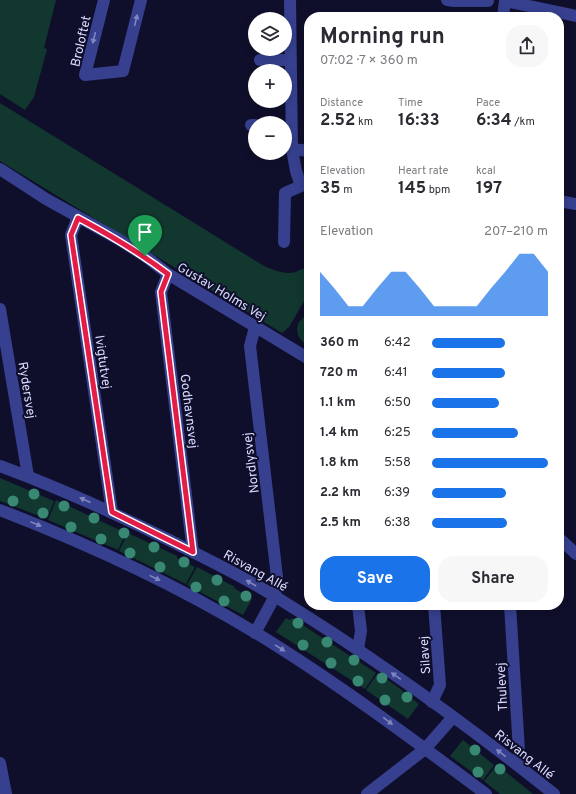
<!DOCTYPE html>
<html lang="en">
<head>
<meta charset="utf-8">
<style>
  :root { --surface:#fff; --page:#f7f7f7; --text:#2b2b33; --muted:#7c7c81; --accent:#1a73e8 }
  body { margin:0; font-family:Overpass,sans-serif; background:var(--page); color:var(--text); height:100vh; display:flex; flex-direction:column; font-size:15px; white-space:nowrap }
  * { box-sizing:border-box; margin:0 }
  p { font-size:13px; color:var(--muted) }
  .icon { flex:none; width:22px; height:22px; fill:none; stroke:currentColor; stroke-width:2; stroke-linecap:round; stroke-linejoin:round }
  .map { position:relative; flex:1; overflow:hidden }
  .details { position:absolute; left:304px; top:12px; width:260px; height:598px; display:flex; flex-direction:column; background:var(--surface); border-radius:16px; box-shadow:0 2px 10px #0003 }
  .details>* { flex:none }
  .controls { position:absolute; left:248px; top:12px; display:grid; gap:8px }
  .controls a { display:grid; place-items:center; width:44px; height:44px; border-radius:50%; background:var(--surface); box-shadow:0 2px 10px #0003; font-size:20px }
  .pin { position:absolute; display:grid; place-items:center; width:34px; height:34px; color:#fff; margin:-41px -17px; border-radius:50% 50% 50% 0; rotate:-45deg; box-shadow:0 0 4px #0007 }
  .pin .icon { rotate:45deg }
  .round { display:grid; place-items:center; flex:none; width:42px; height:42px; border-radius:16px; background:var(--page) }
  .headline { display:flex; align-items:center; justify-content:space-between; height:68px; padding:0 16px }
  h1 { font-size:22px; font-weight:700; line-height:30px }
  .metrics { display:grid; grid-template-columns:repeat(3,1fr); gap:6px; height:68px; padding:4px 16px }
  .metrics div { display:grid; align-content:center }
  .metrics b { font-size:17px; font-weight:700 }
  .metrics small { font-size:11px; font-weight:400 }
  .metrics p { font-size:11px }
  .chart { height:112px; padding:8px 16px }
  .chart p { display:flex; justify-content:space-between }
  .chart svg { width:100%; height:72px; margin-top:4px; fill:var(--accent); opacity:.7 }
  .primary-button { display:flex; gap:8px; margin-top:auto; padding:8px 16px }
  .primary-button a { flex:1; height:46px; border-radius:16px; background:var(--accent); color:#fff; font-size:16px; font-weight:700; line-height:46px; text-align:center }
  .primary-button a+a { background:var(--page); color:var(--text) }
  ul { padding:0 16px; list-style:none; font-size:13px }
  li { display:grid; grid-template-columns:64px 48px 1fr; align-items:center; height:30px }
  li i { height:10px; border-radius:5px; background:var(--accent) }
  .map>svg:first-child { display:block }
  .green { fill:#11372f }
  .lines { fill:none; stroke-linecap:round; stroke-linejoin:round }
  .minor { stroke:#36408f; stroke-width:12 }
  .tree { fill:#388874 }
  .oneway { fill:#8086c1 }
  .route-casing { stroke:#fff; stroke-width:8 }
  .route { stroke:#e11d48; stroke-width:5 }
  .labels { text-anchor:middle; stroke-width:4; stroke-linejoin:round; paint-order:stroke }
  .street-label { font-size:13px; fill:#dadbff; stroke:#0f0f2c }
</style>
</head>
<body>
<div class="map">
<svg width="576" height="794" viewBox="0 0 576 794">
  <rect width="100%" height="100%" fill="#0f0f2c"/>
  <g class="green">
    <polygon points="0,0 56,0 44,48 47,49 34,97 25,110 0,94"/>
    <path d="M0,103l264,163c10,4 20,9 32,6 4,-2 7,-4 12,-4l1,25 -20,34 -7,6 -282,-172z"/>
    <path d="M309,306v40c-9,-4 -15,-14 -10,-24 1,-2 4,-3 5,-5 2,-3 3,-8 5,-11z"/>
    <polygon points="0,478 54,501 47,519 0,501"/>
    <polygon points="56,500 126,533 118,550 48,520"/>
    <polygon points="128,533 177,556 177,558 195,567 186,584 119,551"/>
    <polygon points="197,567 235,587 234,588 252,599 243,615 187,585"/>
    <polygon points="286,618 290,620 292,618 376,673 365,689 276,632"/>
    <polygon points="378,673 403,691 403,692 419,704 408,719 366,690"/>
    <polygon points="463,740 494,765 483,780 450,756"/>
    <polygon points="497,765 533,794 500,794 484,781"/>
  </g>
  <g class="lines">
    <g class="minor">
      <polyline points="104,0 85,75 123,71 141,0"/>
      <polyline points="447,0 454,1 488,1"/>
      <polyline points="503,17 505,1 576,16"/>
      <polyline points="260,60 290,60"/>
      <polyline points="251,125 255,125"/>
      <polyline points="292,149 309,151"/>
      <polyline points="0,169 46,199 118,239 145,256 168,274 309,359"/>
      <polyline points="559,201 576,204"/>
      <polyline points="78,217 71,235 112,512"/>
      <polyline points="284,242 285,193 301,186 296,171 292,149 290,0"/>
      <polyline points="168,274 161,292 193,552"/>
      <polyline points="0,309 28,476"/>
      <polyline points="255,327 250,346 277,577 275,596 255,633"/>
      <path d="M0,466c57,21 112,46 167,73 36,18 74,36 109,58 96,59 189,126 278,197"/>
      <path d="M0,510c88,34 175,74 256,123 80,49 155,105 230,161"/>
      <polyline points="559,538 576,554"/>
      <polyline points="510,605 520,767"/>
      <polyline points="358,649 361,631 358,605"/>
      <polyline points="432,702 440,685 434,605"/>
      <polyline points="0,763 6,794"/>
      <polyline points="367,794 425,749 453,717"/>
    </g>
  </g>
  <g class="tree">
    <circle cx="34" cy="494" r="5.5"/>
    <circle cx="13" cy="501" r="5.5"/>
    <circle cx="64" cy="506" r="5.5"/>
    <circle cx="43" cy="513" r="5.5"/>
    <circle cx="94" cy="518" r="5.5"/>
    <circle cx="71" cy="527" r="5.5"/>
    <circle cx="124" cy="533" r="5.5"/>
    <circle cx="101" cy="539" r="5.5"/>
    <circle cx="154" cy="547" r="5.5"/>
    <circle cx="130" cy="553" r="5.5"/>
    <circle cx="184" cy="562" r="5.5"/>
    <circle cx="160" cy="567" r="5.5"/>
    <circle cx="217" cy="580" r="5.5"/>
    <circle cx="196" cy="587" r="5.5"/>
    <circle cx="246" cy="596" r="5.5"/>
    <circle cx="224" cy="601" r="5.5"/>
    <circle cx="298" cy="623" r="5.5"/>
    <circle cx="327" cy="642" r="5.5"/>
    <circle cx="303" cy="645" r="5.5"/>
    <circle cx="354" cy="660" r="5.5"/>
    <circle cx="331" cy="663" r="5.5"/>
    <circle cx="382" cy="678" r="5.5"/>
    <circle cx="358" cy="681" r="5.5"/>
    <circle cx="407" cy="697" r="5.5"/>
    <circle cx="385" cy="700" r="5.5"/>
    <circle cx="475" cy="750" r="5.5"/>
    <circle cx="500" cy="769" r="5.5"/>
    <circle cx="478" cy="772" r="5.5"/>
  </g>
  <defs><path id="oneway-solid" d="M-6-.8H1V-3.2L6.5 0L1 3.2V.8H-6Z"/></defs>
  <g class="oneway">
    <use href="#oneway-solid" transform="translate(136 20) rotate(-76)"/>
    <use href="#oneway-solid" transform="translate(94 38) rotate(104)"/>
    <use href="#oneway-solid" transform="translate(85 500) rotate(-156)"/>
    <use href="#oneway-solid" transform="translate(36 524) rotate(22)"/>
    <use href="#oneway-solid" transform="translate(155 578) rotate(26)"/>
    <use href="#oneway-solid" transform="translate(251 583) rotate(-150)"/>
    <use href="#oneway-solid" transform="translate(280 648) rotate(32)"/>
    <use href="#oneway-solid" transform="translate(396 676) rotate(-145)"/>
    <use href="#oneway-solid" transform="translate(388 721) rotate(37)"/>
    <use href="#oneway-solid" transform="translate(501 753) rotate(-143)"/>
  </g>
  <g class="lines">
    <defs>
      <path id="route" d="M78,218c32,17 61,34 90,56l-7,18 32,260 -81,-40 -41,-277z"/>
    </defs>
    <use href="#route" class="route-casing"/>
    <use href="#route" class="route"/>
  </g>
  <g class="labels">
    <g class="street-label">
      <text transform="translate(80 41) rotate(-77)" y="5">Broloftet</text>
      <text transform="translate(222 291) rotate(31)" y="5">Gustav Holms Vej</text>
      <text transform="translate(104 362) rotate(82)" y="5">Ivigtutvej</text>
      <text transform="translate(28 390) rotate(81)" y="5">Rydersvej</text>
      <text transform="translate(190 411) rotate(83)" y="5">Godhavnsvej</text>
      <text transform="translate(250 463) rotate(-97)" y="5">Nordlysvej</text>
      <text transform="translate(256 570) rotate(29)" y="5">Risvang Allé</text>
      <text transform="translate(424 655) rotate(-94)" y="5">Silavej</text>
      <text transform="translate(501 687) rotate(-93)" y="5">Thulevej</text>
      <text transform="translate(525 754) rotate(38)" y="5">Risvang Allé</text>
    </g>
  </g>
</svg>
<div class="controls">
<a><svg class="icon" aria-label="layers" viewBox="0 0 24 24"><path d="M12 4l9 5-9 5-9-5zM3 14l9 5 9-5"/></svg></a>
<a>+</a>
<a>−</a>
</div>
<div class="pin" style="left:145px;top:256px;background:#1e9e55"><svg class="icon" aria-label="arrive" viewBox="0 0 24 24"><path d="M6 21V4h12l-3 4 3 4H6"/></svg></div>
<section class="details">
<div class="headline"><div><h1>Morning run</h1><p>07:02 · 7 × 360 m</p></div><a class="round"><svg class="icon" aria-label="share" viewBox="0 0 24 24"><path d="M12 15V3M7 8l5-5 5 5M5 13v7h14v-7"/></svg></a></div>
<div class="metrics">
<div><p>Distance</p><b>2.52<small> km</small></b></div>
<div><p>Time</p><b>16:33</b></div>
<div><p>Pace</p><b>6:34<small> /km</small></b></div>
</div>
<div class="metrics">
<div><p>Elevation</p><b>35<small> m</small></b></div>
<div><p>Heart rate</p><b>145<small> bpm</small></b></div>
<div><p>kcal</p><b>197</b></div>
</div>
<div class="chart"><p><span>Elevation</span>207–210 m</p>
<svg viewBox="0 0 160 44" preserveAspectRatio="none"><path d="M0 44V17L10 27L20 38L30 38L40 27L50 17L60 17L70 27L80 38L90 38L100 38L110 38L120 27L130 17L140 6L150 6L160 17V44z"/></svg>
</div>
<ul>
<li><b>360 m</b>6:42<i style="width:63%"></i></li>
<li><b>720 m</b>6:41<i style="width:63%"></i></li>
<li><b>1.1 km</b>6:50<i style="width:58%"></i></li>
<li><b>1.4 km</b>6:25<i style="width:74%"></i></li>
<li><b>1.8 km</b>5:58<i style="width:100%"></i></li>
<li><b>2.2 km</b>6:39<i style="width:64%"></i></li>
<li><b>2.5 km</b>6:38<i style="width:65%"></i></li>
</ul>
<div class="primary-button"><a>Save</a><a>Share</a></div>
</section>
</div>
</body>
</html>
